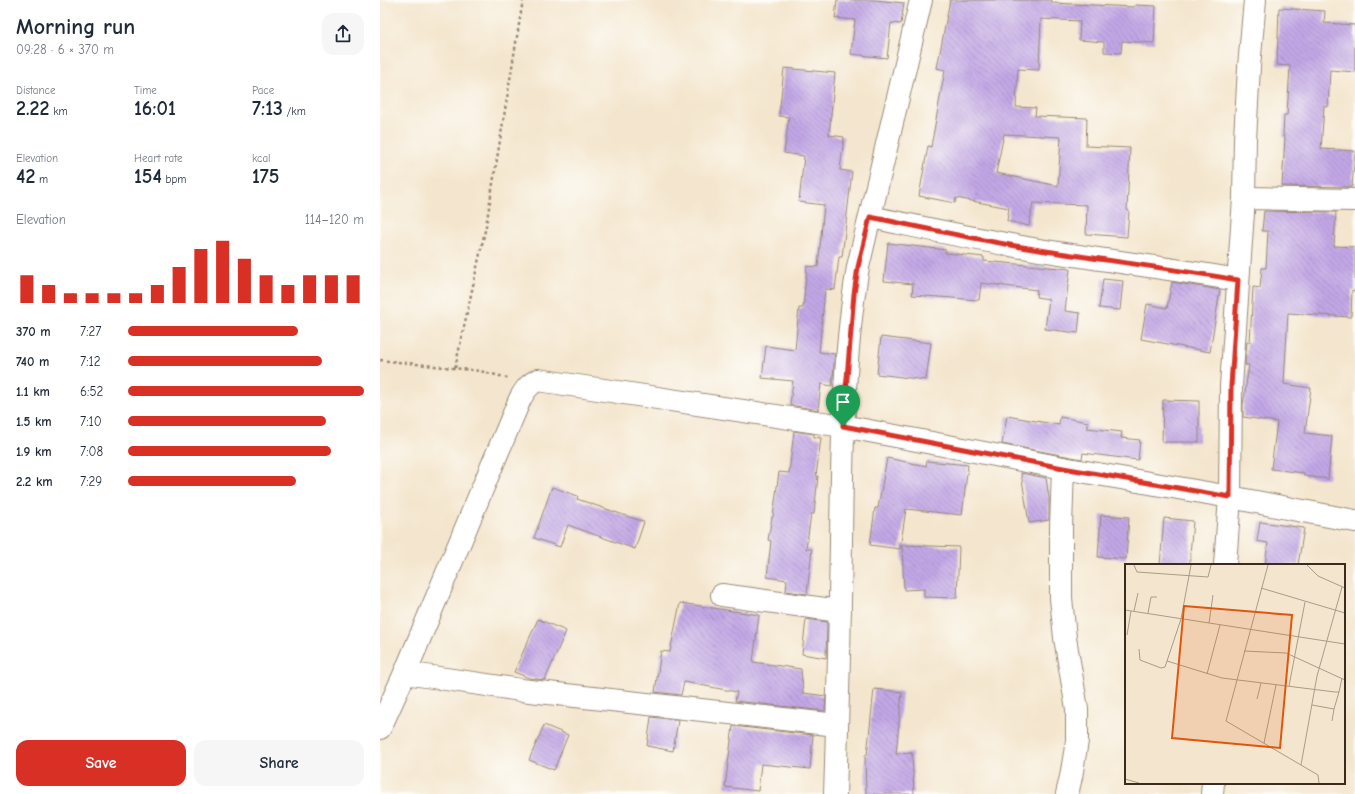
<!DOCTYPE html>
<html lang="en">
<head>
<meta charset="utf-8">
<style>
  :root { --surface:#fff; --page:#f6f6f7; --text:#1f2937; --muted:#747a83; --accent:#d93025 }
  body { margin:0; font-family:"Comic Neue",sans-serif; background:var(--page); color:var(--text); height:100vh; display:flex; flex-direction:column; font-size:15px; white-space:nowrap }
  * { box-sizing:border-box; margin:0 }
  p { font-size:13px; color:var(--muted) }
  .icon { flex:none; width:22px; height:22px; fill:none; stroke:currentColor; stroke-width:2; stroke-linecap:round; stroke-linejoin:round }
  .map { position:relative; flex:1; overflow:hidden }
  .drawer { display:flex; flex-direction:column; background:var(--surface); width:380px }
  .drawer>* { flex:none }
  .pin { position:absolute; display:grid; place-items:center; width:34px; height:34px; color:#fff; margin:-41px -17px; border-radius:50% 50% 50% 0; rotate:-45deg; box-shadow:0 0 4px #0007 }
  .pin .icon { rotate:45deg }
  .round { display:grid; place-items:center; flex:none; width:42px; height:42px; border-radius:12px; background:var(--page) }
  .overview { display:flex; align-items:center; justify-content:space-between; height:68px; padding:0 16px }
  h1 { font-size:22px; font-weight:800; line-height:30px }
  .stats { display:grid; grid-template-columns:repeat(3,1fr); gap:6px; height:68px; padding:4px 16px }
  .stats div { display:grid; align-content:center }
  .stats b { font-size:20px; font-weight:800 }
  .stats small { font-size:11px; font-weight:400 }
  .stats p { font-size:11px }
  .chart { height:112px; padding:8px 16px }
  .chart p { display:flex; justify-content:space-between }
  .chart svg { width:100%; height:72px; margin-top:4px; stroke:var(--accent); stroke-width:6 }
  .button { display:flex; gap:8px; margin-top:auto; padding:8px 16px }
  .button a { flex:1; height:46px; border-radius:12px; background:var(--accent); color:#fff; font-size:16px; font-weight:800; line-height:46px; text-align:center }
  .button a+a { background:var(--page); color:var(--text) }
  ul { padding:0 16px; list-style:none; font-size:13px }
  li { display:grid; grid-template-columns:64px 48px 1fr; align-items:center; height:30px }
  li i { height:10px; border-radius:5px; background:var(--accent) }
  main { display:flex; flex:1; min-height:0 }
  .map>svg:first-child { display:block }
  .building { fill:url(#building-back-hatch); fill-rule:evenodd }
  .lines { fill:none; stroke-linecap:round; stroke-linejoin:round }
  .street-casing { stroke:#988876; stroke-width:24 }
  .path { stroke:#988876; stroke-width:2.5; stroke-dasharray:3 3; stroke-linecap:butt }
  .street { stroke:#fff; stroke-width:22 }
  .route-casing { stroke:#fff; stroke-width:8 }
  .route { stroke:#d93025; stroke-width:5 }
  .inset-road { fill:none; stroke:#aa9b88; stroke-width:1 }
  .view { fill:#df570d; fill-opacity:0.15; stroke:#df570d; stroke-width:2 }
  .inset-edge { fill:none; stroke:#3b2a1e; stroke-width:2 }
</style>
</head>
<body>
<main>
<section class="drawer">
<div class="overview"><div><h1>Morning run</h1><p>09:28 · 6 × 370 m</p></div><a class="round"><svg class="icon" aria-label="share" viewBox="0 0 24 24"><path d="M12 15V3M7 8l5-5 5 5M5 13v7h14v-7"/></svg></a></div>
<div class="stats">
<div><p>Distance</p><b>2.22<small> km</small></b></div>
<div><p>Time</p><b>16:01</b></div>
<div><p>Pace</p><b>7:13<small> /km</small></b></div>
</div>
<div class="stats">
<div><p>Elevation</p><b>42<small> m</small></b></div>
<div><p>Heart rate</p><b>154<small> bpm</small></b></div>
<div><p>kcal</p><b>175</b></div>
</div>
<div class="chart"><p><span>Elevation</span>114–120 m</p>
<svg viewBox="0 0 160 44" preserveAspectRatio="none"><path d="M5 44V27M15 44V33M25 44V38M35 44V38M45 44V38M55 44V38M65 44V33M75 44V22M85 44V11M95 44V6M105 44V17M115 44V27M125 44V33M135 44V27M145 44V27M155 44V27"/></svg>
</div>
<ul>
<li><b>370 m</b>7:27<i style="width:72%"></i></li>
<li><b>740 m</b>7:12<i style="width:82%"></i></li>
<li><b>1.1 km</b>6:52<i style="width:100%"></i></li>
<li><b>1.5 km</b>7:10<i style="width:84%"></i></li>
<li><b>1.9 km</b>7:08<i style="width:86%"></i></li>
<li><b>2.2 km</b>7:29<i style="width:71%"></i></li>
</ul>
<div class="button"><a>Save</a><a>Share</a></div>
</section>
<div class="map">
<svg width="975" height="794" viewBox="0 0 975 794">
  <defs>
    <pattern id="building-back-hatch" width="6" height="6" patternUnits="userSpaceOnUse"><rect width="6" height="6" fill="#c2a7e6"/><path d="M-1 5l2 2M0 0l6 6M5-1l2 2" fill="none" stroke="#9f88ba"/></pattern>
  </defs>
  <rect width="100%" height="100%" fill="#fdfcf7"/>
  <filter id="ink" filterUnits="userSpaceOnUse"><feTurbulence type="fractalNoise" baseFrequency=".025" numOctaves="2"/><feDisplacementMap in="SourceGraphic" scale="8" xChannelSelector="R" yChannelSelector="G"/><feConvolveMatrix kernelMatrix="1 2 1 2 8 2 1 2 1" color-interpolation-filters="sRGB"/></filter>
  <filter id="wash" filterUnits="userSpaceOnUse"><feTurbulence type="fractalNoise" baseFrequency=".012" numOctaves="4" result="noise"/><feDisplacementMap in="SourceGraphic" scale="16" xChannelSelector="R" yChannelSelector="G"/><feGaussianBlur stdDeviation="0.9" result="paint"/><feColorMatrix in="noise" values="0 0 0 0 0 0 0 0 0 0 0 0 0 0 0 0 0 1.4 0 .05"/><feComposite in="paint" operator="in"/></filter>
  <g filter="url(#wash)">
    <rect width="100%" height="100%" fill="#f4e6ce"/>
    <g id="blocks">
      <g class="building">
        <polygon points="457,0 495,0 524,3 521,24 511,23 507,58 471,54 475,20 455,18"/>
        <path d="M570,0h102v3l82,4 1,-2 21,1 -2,37 -32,-2 -1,12 -17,-1v-10l-25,-2 1,-19 -39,-2 -2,51 -21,-1 -2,38 20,1 -1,8 52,2 -1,28 44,2 -3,62 2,1 -2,26 -41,-3 1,-29 -54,-2 -4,23 -22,-5 2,-13 -53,-10 -1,5 -36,-7 9,-50 3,1 14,-77 -8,-2zM624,134l57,3 -3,49 -62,-13z"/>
        <polygon points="899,8 945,11 944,23 975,25 975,72 950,70 948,107 944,106 941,149 975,151 972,187 902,186 905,137 903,137 904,115 907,115 910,66 897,65"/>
        <polygon points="404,68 455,73 449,135 464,137 460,170 472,172 462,257 459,257 455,290 445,289 439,352 455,354 452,386 441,384 438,410 410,405 413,381 382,378 386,346 415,350 419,308 423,308 427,266 438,267 444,205 419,202 424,156 404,153 409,117 399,116"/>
        <polygon points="884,211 956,212 954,246 975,247 975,291 972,290 971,317 908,313 904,384 931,388 925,433 952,436 948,479 924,476 924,473 891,469 897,422 863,417 863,405 869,365 865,365 867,342 870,342 873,287 880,288 882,268 886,268 888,231 882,231"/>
        <polygon points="508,243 566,250 566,253 604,257 604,261 690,269 685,311 700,313 698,333 665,329 669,299 656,297 657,290 601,283 599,300 532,295 533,284 504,281"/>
        <polygon points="723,279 743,281 740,310 719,308"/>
        <polygon points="792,282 840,290 830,352 761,339 767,304 787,308"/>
        <polygon points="501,337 551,343 546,380 497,374"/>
        <polygon points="783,400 819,401 819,442 782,442"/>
        <polygon points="627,416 679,425 680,417 708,422 707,428 742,432 741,438 760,440 758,460 703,453 702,459 622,444"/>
        <polygon points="414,431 434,434 434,437 441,438 436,476 438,476 434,514 431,514 426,549 432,549 427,594 406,591 407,580 387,577 391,541 388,540 392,517 393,517 399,472 409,473"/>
        <polygon points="507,458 546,466 547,461 588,465 582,515 526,509 520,549 490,545 495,508 498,508"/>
        <polygon points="641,473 666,478 669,498 669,520 649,523"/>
        <polygon points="172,487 198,496 197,499 264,522 255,549 188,525 180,547 154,538"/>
        <polygon points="721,515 749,517 746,559 718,557"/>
        <polygon points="784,518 813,521 810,554 810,565 780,565"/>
        <polygon points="880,522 924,528 918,565 885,565 888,543 877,541"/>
        <polygon points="522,545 579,547 577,598 544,597 544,589 524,590"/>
        <polygon points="300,603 379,615 373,662 421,669 423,693 446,696 445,711 355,701 357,692 304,682 301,695 275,692 281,651 290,652"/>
        <polygon points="158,619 186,631 165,680 149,678 134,672"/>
        <polygon points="426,619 447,622 446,658 422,654"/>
        <polygon points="494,689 522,692 516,754 532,753 534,794 486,794 485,755 487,755"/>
        <polygon points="271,717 298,720 293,751 267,746"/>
        <polygon points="164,725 188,735 174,770 149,760"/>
        <polygon points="353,726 433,735 430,769 381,764 378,791 345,787"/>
      </g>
    </g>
  </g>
  <g filter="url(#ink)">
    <use href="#blocks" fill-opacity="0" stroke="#988876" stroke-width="1"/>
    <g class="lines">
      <defs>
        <g id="street">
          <polyline points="864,198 975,200"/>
          <path d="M490,217c59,12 117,25 176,34 64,10 128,18 192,29"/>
          <polyline points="683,468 681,527 681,598 685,638 697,709 697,741 691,777 687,794"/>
          <polyline points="845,565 850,497 851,386 864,198 865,139 869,67 875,0"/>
          <polyline points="342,595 460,611"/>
          <polyline points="25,673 141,690 457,725"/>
          <path d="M0,728l25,-55 115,-274c5,-9 9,-15 18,-19l305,46 220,42 167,29 125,24"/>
          <path d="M455,794c3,-84 5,-168 6,-252 1,-92 2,-184 17,-275l63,-267"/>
          <polyline points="832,794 833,783"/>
        </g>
      </defs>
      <use href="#street" class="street-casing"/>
      <g class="path">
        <polyline points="0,360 100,371 128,378"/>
        <polyline points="75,368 106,226 143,0"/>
      </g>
      <use href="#street" class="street"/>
    </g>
  </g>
  <g class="lines" filter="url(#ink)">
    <defs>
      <path id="route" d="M490,217c59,12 117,25 176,34 64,10 128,18 192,29l-7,106 -1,111 -167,-29 -220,-42 11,-132 4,-27z"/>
    </defs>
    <use href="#route" class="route-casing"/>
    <use href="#route" class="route"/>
  </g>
  <g transform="translate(745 564)">
    <rect width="220" height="220" fill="#f4e6ce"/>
    <path class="inset-road" d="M9,1l3,7 71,5 3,-12M143,1l-42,156 92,54 1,8M182,1l11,11 27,12M136,24l84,25M0,46l220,34M9,47l4,-18M23,49l3,-16h6M84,59l4,-28M2,71l4,-24M14,85l1,11 21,8 4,-1 16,-48 10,-54M119,87l42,2 59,27M42,97l55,17 113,14h4l3,-14M82,110l13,-49M164,122l16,-84M132,135l4,-16M187,141l22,4 5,-17M207,157l2,-12M139,179l12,-58M176,201l16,-89 25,-89M0,215l14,4"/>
    <path class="view" d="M59,42l108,9 -12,133 -108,-10z"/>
    <rect width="220" height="220" class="inset-edge"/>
  </g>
</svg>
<div class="pin" style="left:463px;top:426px;background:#1e9e55"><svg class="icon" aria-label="arrive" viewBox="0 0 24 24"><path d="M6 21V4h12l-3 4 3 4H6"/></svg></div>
</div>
</main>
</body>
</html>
